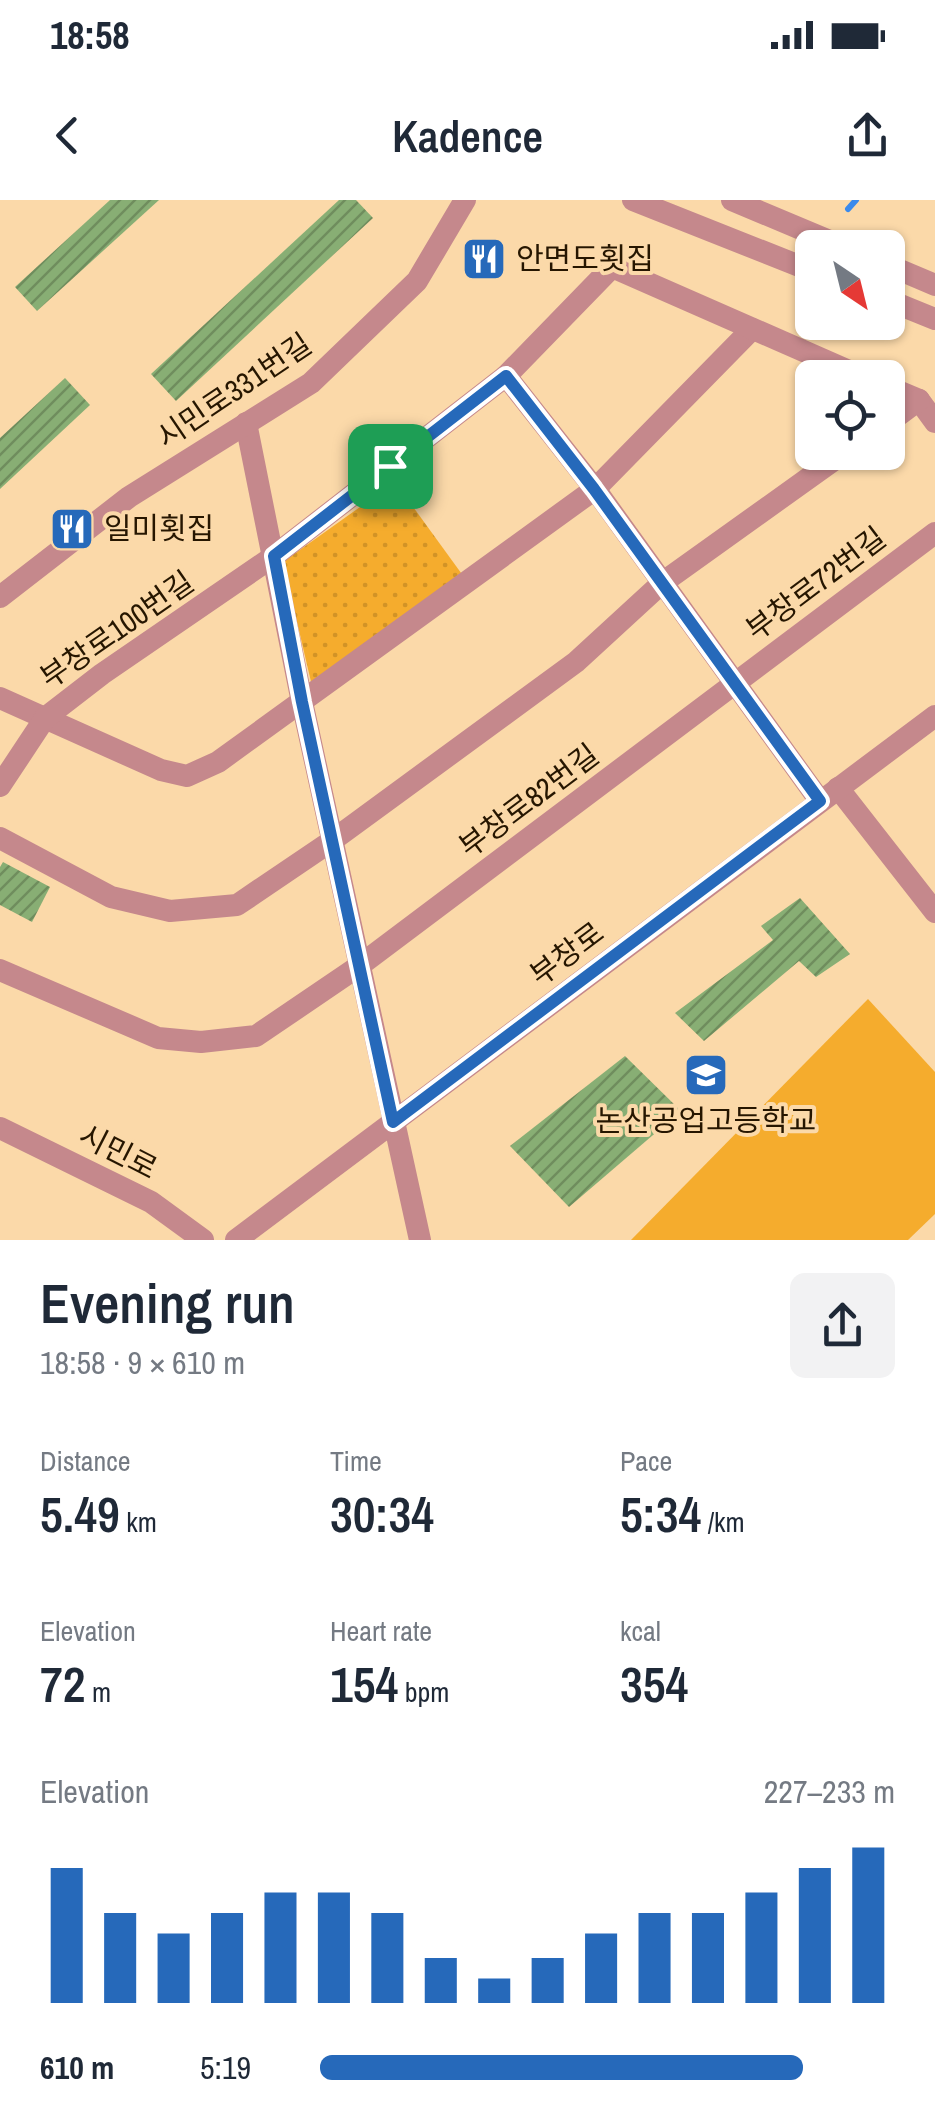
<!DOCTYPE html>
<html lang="en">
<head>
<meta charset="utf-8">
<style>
  :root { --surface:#fff; --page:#f2f2f3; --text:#1f2937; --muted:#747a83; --accent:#2669ba }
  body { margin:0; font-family:"Archivo Narrow","Noto Sans KR",sans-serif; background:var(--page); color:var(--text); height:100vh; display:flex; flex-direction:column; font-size:38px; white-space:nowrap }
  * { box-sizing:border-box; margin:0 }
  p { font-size:32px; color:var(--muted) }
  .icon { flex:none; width:55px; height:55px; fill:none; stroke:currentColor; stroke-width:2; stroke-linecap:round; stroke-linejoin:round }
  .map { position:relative; height:1040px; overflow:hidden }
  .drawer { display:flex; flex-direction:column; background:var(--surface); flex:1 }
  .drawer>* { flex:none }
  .needle { width:65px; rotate:145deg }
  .fabs { position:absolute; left:795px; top:30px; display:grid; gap:20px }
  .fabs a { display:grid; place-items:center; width:110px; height:110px; border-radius:15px; background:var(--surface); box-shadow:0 2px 8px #0004; font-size:50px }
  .pin { position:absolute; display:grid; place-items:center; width:85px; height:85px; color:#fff; margin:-42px; border-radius:20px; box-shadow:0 5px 15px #0006 }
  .round { display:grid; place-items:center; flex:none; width:105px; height:105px; border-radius:15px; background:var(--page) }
  .headline { display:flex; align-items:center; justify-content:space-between; height:170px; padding:0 40px }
  h1 { font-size:55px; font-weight:600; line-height:75px }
  .figures { display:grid; grid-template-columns:repeat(3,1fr); gap:15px; height:170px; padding:10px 40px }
  .figures div { display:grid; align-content:center }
  .figures b { font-size:50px; font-weight:600 }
  .figures small { font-size:28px; font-weight:400 }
  .figures p { font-size:28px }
  .chart { height:280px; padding:20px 40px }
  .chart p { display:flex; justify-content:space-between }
  .chart svg { width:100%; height:180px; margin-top:10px; stroke:var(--accent); stroke-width:6 }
  ul { padding:0 40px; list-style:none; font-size:32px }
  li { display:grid; grid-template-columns:160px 120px 1fr; align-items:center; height:75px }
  li i { height:25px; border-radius:12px; background:var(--accent) }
  .status { display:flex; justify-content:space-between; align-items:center; height:70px; padding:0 50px; background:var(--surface); direction:ltr }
  .status svg { height:28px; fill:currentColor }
  header { display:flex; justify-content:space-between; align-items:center; height:130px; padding:0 40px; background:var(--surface); font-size:45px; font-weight:600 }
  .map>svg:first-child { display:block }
  .park { fill:url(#park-dots) }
  .garden { fill:#f5ac2d }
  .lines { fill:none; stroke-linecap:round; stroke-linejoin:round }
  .stream { stroke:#3a8aec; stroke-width:6 }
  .building { fill:url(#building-hatch) }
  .minor { stroke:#c5888c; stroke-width:22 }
  .route-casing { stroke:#fff; stroke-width:20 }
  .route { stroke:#2669ba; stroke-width:12 }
  .labels { text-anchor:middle; stroke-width:8; stroke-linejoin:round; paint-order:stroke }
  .poi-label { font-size:30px; fill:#261600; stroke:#fbd9a9; text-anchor:start }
  .street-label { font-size:30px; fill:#261600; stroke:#fbd9a9 }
</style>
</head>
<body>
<div class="status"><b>18:58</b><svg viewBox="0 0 49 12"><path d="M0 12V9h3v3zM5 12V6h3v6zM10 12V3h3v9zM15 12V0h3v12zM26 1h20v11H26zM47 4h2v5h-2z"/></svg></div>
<header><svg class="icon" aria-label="back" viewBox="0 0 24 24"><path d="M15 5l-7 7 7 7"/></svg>Kadence<svg class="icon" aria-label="share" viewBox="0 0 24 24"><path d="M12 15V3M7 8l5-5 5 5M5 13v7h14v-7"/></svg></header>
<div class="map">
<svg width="935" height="1040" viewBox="0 0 935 1040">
  <defs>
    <pattern id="park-dots" width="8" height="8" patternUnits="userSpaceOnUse" patternTransform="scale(2.5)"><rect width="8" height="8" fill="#f5ac2d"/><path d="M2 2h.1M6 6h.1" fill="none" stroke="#d29326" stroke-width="1.8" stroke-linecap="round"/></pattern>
    <pattern id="building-hatch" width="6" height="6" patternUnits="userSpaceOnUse" patternTransform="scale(2.5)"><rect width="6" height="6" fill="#88ae74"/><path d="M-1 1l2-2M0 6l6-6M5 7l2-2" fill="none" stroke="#6f8d5d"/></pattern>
  </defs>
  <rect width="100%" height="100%" fill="#fbd9a9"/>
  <polygon class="park" points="395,282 464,377 312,486 283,362"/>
  <polygon class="garden" points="868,799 935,872 935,1014 908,1040 631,1040"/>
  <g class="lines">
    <polyline class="stream" points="848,9 856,0"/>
  </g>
  <g class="building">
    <polygon points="110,0 159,0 37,111 15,87"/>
    <polygon points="339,0 356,0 373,18 176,201 151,174"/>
    <polygon points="65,178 90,205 0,289 0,238"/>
    <polygon points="3,662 50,687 32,722 0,705 0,667"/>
    <polygon points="800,698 850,754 816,777 799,761 704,841 675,813 773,740 761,726"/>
    <polygon points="625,856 681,911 569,1007 510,946"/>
  </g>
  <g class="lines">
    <g class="minor">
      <polyline points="633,0 812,71"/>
      <polyline points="732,0 846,48"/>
      <polyline points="888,65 935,85"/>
      <polyline points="888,100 935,119"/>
      <polyline points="506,176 595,289 820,601"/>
      <polyline points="888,187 919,200 935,222"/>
      <polyline points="246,223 302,502 420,1040"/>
      <polyline points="888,223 919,200"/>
      <polyline points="0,397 129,297 311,183 417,81 465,0"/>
      <polyline points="0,498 161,570 187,576 218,562 595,289 752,129"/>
      <polyline points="0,586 45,518 102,474 274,356 506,176 612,67 865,178"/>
      <polyline points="838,588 935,712"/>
      <polyline points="0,638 111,697 170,711 237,705 333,640 576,462 662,383 845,252"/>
      <polyline points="0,770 158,838 201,842 256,836 359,766 935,333"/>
      <polyline points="0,928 151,1002 203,1040"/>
      <polyline points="236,1040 935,516"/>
    </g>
  </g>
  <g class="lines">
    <defs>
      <polygon id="route" points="506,176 594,289 820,601 393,922 302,502 274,356"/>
    </defs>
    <use href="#route" class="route-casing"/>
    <use href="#route" class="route"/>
  </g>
  <defs>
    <symbol id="restaurant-square" viewBox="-11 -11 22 22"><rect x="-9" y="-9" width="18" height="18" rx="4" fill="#2669ba" stroke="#fbd9a9"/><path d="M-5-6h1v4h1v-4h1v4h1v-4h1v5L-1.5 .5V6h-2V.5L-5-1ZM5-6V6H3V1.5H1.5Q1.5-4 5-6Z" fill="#fff"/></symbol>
    <symbol id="school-square" viewBox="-11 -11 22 22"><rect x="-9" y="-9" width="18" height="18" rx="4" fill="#2669ba" stroke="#fbd9a9"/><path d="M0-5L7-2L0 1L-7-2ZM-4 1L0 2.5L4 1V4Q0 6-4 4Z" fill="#fff"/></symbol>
  </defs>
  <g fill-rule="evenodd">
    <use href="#restaurant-square" x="459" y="34" width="50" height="50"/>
    <use href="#restaurant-square" x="47" y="304" width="50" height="50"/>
    <use href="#school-square" x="681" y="850" width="50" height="50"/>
  </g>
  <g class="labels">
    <g class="poi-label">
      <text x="516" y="69">안면도횟집</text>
      <text x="104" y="339">일미횟집</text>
      <text x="706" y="931" text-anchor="middle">논산공업고등학교</text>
    </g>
    <g class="street-label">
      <text transform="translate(234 191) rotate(-34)" y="10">시민로331번길</text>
      <text transform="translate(816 384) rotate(-37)" y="10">부창로72번길</text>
      <text transform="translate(117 430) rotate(-35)" y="10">부창로100번길</text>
      <text transform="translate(529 601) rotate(-37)" y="10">부창로82번길</text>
      <text transform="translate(567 754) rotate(-37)" y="10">부창로</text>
      <text transform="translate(118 952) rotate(27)" y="10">시민로</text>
    </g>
  </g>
</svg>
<div class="fabs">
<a><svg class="needle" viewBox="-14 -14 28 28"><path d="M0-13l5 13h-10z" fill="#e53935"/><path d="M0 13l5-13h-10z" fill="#747a83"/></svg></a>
<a><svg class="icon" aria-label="locate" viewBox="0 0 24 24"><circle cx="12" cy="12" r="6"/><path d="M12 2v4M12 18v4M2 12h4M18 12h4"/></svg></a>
</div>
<div class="pin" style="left:390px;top:266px;background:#1e9e55"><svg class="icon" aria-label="arrive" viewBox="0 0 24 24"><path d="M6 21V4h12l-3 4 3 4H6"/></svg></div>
</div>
<section class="drawer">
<div class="headline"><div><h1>Evening run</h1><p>18:58 · 9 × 610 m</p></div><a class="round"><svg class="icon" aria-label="share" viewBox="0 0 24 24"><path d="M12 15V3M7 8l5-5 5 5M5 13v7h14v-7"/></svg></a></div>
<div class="figures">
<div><p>Distance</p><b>5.49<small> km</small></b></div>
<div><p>Time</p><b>30:34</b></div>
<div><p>Pace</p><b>5:34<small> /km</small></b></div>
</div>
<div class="figures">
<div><p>Elevation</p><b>72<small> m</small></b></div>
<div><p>Heart rate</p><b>154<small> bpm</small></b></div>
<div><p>kcal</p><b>354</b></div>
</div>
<div class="chart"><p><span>Elevation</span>227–233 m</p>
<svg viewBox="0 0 160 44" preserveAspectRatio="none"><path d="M5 44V11M15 44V22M25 44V27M35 44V22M45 44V17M55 44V17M65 44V22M75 44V33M85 44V38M95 44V33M105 44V27M115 44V22M125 44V22M135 44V17M145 44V11M155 44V6"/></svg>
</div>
<ul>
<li><b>610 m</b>5:19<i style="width:84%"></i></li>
</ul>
</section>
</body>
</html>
